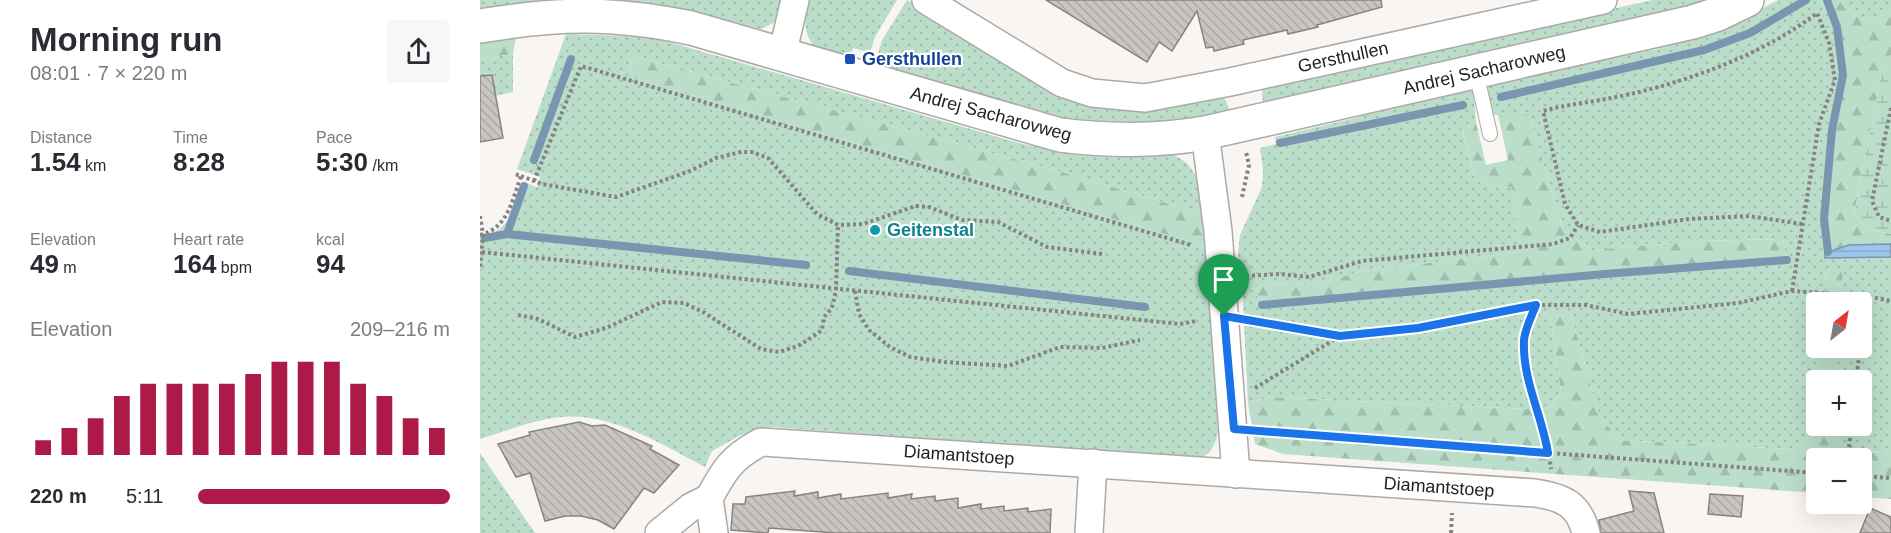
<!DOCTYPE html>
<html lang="en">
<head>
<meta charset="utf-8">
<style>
  :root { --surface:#fff; --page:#f7f7f7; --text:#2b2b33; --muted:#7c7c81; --accent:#ad1a48 }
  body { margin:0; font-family:Arial,sans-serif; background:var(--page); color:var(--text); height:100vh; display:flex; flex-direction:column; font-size:22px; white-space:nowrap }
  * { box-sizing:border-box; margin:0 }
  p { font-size:20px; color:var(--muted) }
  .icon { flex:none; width:33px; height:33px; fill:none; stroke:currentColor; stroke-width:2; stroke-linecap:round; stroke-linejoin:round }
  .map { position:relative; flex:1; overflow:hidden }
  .side { display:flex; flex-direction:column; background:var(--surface); width:480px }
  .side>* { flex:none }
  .needle { width:39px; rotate:31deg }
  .buttons { position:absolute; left:1326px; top:292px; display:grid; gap:12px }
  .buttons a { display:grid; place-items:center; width:66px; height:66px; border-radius:6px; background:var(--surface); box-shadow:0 6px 24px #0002; font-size:30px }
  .pin { position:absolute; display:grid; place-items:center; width:51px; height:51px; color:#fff; margin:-62px -26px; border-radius:50% 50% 50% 0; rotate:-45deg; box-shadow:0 0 6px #0007 }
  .pin .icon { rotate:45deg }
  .round { display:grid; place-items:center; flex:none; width:63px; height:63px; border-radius:6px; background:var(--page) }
  .headline { display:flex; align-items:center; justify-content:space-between; height:102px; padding:0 30px }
  h1 { font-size:33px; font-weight:700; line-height:45px }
  .metrics { display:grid; grid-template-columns:repeat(3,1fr); gap:9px; height:102px; padding:6px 30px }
  .metrics div { display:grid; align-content:center }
  .metrics b { font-size:26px; font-weight:700 }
  .metrics small { font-size:16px; font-weight:400 }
  .metrics p { font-size:16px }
  .chart { height:168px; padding:12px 30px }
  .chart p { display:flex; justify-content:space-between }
  .chart svg { width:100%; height:108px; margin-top:6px; stroke:var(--accent); stroke-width:6 }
  ul { padding:0 30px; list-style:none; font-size:20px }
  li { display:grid; grid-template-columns:96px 72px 1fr; align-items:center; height:45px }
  li i { height:15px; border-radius:8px; background:var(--accent) }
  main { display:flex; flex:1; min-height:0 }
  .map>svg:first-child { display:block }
  .grass { fill:url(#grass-dots) }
  .forest { fill:url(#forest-firs) }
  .wetland { fill:url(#wetland-marsh) }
  .water { fill:url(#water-rules); stroke:#7995af; stroke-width:1.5 }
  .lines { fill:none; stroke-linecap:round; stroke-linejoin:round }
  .stream { stroke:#7995af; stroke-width:8 }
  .building { fill:url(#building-back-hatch); stroke:#878381; stroke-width:1.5 }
  .lane-casing { stroke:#ada9a7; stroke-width:16 }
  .street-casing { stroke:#ada9a7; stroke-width:30 }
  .secondary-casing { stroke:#ada9a7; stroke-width:36 }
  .path { stroke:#858281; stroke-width:4; stroke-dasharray:3 3; stroke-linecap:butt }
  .lane { stroke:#fff; stroke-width:14 }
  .street { stroke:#fff; stroke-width:27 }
  .secondary { stroke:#fff; stroke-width:33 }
  .route-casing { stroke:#fff; stroke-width:12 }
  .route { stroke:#1a73e8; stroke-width:8 }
  .transit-dot { fill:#1a4fb4; stroke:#fff; stroke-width:2 }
  .culture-dot { fill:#0f9aa8; stroke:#fff; stroke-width:2 }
  .labels { text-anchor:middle; stroke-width:4.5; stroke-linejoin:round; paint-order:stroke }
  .street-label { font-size:18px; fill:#242222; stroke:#fff }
  .transit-label { font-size:18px; font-weight:bold; fill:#164399; stroke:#fff; text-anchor:start }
  .culture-label { font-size:18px; font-weight:bold; fill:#0d838f; stroke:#fff; text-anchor:start }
</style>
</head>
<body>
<main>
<section class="side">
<div class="headline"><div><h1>Morning run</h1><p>08:01 · 7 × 220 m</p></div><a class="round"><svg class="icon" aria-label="share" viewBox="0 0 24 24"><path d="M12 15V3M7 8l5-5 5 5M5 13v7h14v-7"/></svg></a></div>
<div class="metrics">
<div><p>Distance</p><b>1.54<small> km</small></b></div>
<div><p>Time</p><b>8:28</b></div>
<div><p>Pace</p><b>5:30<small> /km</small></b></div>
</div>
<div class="metrics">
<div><p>Elevation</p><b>49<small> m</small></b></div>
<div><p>Heart rate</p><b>164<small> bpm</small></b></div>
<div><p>kcal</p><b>94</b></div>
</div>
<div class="chart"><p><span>Elevation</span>209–216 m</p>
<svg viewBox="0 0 160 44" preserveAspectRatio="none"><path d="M5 44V38M15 44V33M25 44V29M35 44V20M45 44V15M55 44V15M65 44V15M75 44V15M85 44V11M95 44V6M105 44V6M115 44V6M125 44V15M135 44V20M145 44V29M155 44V33"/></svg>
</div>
<ul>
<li><b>220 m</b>5:11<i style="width:100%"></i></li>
</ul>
</section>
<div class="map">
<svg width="1411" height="533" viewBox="0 0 1411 533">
  <defs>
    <pattern id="grass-dots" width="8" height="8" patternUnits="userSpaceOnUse" patternTransform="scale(1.5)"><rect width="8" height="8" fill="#bbdeca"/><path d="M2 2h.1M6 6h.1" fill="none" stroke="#a1bead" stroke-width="1.8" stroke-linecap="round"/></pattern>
    <pattern id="forest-firs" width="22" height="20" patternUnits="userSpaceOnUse" patternTransform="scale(1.5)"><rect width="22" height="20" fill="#bbdeca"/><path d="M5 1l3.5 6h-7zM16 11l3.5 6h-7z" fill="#a1bead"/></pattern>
    <pattern id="wetland-marsh" width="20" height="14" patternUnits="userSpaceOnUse" patternTransform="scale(1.5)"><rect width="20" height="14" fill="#bbdeca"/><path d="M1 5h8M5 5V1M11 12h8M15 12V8" fill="none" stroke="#a1bead"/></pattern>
    <pattern id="water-rules" width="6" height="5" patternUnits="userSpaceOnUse" patternTransform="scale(1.5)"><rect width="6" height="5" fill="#9dc6ec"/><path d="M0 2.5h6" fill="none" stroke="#87aaca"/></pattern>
    <pattern id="building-back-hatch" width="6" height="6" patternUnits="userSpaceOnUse" patternTransform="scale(1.5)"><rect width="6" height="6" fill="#c9c5c3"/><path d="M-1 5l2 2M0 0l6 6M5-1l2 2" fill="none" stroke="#aca9a7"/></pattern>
  </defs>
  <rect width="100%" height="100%" fill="#f9f5f3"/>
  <g class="grass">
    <polygon points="0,0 304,0 295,22 276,32 0,11"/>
    <path d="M328,0h89l-22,37 -5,16 -17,-5 -4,13 -34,-13c-12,-15 -11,-30 -7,-48z"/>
    <polygon points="427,0 550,78 744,96 751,114 707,123 598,124 394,69 402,40"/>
    <polygon points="1172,0 1232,0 1202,11 783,106 782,89"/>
    <polygon points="1298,0 1339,0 1357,27 1363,75 1352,130 1344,219 1345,257 1411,257 1411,452 1377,453 1351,437 1352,426 1382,426 1382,381 1355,381 1357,348 1382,348 1382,303 1361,303 1363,273 1346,273 1343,303 1336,303 1336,348 1339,348 1331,434 1311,449 1137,440 1118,411 1091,314 1070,314 1081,392 1068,410 791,397 768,403 762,284 758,253 760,235 782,187 783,170 780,148 796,144 795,137 879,117 878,111 993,85 996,122 981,126 995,179 1008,185 1032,186 1039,252 883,271 832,285 777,284 778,305 1074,275 1306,257 1303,239 1221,241 1112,250 1083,230 1049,115 1012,115 1007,86 1177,49 1242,30"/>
    <polygon points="1358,0 1411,0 1411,13 1383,20"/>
    <path d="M86,34l61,2 35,4 357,103 45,10 110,2c27,13 25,33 30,59l-142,-42 -429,-116 -5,21 578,169 12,186c-3,13 -6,21 -19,27l-427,-32 -31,8 -29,16 -7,16c-44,-23 -94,-55 -145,-50 -27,3 -54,14 -80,22v-202c32,-7 32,-27 43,-55l14,5 3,-10 -23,-8z"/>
    <polygon points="33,54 33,92 0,99 0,59"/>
    <polygon points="0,453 55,533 0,533"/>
  </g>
  <g class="forest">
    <polygon points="1339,0 1358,0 1383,20 1411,13 1411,55 1403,68 1374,214 1386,229 1411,234 1411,244 1369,245 1345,253 1344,219 1352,130 1363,75 1357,27"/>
    <polygon points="36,36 33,54 0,59 0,39"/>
    <polygon points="153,56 582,172 724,214 726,246 148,77"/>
    <polygon points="1018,114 1049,115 1083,230 1112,250 1221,241 1303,239 1306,257 1074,275 778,305 777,284 832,285 883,271 1039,252 1032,187 1008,185 995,179 981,125 996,122 1006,165 1028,160"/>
    <polygon points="1363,272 1361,303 1343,303 1346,273"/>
    <polygon points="1081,312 1091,314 1118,411 1137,440 1311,449 1331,434 1339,348 1357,348 1355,381 1336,381 1336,426 1352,426 1351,437 1377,453 1411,452 1411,499 1382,497 1382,459 1336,459 1336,493 803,454 775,444 768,403 791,397 1068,410 1081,392 1070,314"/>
  </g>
  <polygon class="wetland" points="1411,55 1411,234 1386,229 1374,214 1403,67"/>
  <polygon class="water" points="1411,244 1411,257 1345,258 1345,253 1369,245"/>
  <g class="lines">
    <g class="stream">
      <polyline points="1347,0 1357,27 1363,75 1352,130 1344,219 1348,252"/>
      <polyline points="1021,97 1224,50 1270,33 1326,0"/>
      <polyline points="800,143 983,105"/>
      <polyline points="54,160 91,59"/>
      <polyline points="27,234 44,186"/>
      <polyline points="5,238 27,234 326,265"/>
      <polyline points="369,271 665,307"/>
      <polyline points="782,305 1125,274 1307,260"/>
    </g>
  </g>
  <g class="building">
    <polygon points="566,0 901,0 902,7 837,25 838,27 808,34 807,30 763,40 764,44 734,51 733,47 726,48 717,11 692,51 679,42 667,62"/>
    <polygon points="12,75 23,138 0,142 0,76"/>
    <polygon points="99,422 112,426 125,425 172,446 170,449 199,465 174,493 164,488 134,529 118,520 101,516 85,516 65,521 50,473 36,477 18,444 50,435 49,432"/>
    <polygon points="315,491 314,496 338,492 338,498 361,494 361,499 408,493 408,498 432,494 431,499 455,496 455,501 478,498 478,508 501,504 501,509 524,506 524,511 548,508 548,512 571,509 570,533 356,533 289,528 288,533 251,530 253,504 265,504 266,497"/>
    <polygon points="1149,491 1174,493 1184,533 1121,533 1119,520 1154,511"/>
    <polygon points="1230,494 1263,496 1261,517 1228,514"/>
    <polygon points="1390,508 1411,517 1411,533 1380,533"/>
  </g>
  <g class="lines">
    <defs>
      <polyline id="lane" points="996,72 1010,134"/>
      <g id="street">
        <polyline points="446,0 582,83 612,93 665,98 750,82 1123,0"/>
        <polyline points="302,55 315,0"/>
        <polyline points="725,133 738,231 756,474"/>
        <path d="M229,498c16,-29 22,-40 52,-56l774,51c28,4 44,11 51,40"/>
        <polyline points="179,533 211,507 229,498 234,533"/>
        <polyline points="609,533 613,463"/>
      </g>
      <path id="secondary" d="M0,26c79,-13 132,-14 211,2l369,107c50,6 96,7 145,-2l488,-111 25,-8 29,-14"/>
    </defs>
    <use href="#lane" class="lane-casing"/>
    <use href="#street" class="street-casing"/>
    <use href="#secondary" class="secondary-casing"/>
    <g class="path">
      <polyline points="1411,108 1392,201 1399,217 1411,221"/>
      <polyline points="41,176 62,184 136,197 210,171 236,158 261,152 272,152 288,158 337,214 358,225 383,224 436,206 449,207 482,220 518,222 567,247 622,254"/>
      <polyline points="54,181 101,66 711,245"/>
      <polyline points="762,197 769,165 766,152"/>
      <polyline points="0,216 3,234 0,270"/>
      <path d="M0,235c28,-7 32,-34 41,-59l-6,-2"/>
      <polyline points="2,252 700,324 717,321"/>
      <polyline points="766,276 799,274 829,277 882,261 1073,244 1090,238 1098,225"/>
      <polyline points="375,291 379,314 389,330 410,347 430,357 465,362 528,366 580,347 622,348 660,340"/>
      <path d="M1312,291l27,-167 16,-44 -6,-37 -12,-30c-57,44 -140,73 -211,86 -21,4 -42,6 -63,12l22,93 13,21 22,7 89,-13 60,-3 53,8"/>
      <polyline points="1055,305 1044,338 1046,376 1064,425 1071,469"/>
      <polyline points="38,315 58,319 95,337 126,328 182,302 204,303 223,312 281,349 299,352 318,346 334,336 342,330 344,317 352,308 356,290 358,225"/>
      <polyline points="772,321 860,336 938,328 1056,305 1106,305 1148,314 1258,303 1312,291 1386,296 1411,301"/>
      <polyline points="1382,334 1386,296"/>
      <polyline points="1376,381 1380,348"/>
      <polyline points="775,388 860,336"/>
      <polyline points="778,431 1336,473"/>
      <polyline points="1368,459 1371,426"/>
      <polyline points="1382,476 1411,478"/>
      <polyline points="971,533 972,513"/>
    </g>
    <use href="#lane" class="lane"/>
    <use href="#street" class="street"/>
    <use href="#secondary" class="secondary"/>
  </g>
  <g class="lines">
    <defs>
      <path id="route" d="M1056,305c-4,10 -11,24 -12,35 -2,39 18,75 24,113l-314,-24 -10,-113 116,20 78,-8z"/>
    </defs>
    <use href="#route" class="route-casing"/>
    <use href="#route" class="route"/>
  </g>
  <rect class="transit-dot" x="364" y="53" width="12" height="12" rx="3"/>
  <circle class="culture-dot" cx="395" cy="230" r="6"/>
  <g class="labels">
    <g class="street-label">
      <text transform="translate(863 57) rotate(-12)" y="6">Gersthullen</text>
      <text transform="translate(1004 70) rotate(-13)" y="6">Andrej Sacharovweg</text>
      <text transform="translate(511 114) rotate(15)" y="6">Andrej Sacharovweg</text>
      <text transform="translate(479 455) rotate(4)" y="6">Diamantstoep</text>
      <text transform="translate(959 487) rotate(4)" y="6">Diamantstoep</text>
    </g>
    <g class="transit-label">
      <text x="382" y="65">Gersthullen</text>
    </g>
    <g class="culture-label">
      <text x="407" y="236">Geitenstal</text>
    </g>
  </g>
</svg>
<div class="buttons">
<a><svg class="needle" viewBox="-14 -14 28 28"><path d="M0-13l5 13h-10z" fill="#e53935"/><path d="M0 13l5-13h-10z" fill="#7c7c81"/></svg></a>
<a>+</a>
<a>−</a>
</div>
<div class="pin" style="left:744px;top:316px;background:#1e9e55"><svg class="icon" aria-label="arrive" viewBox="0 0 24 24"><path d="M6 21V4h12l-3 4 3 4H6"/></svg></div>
</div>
</main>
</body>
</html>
